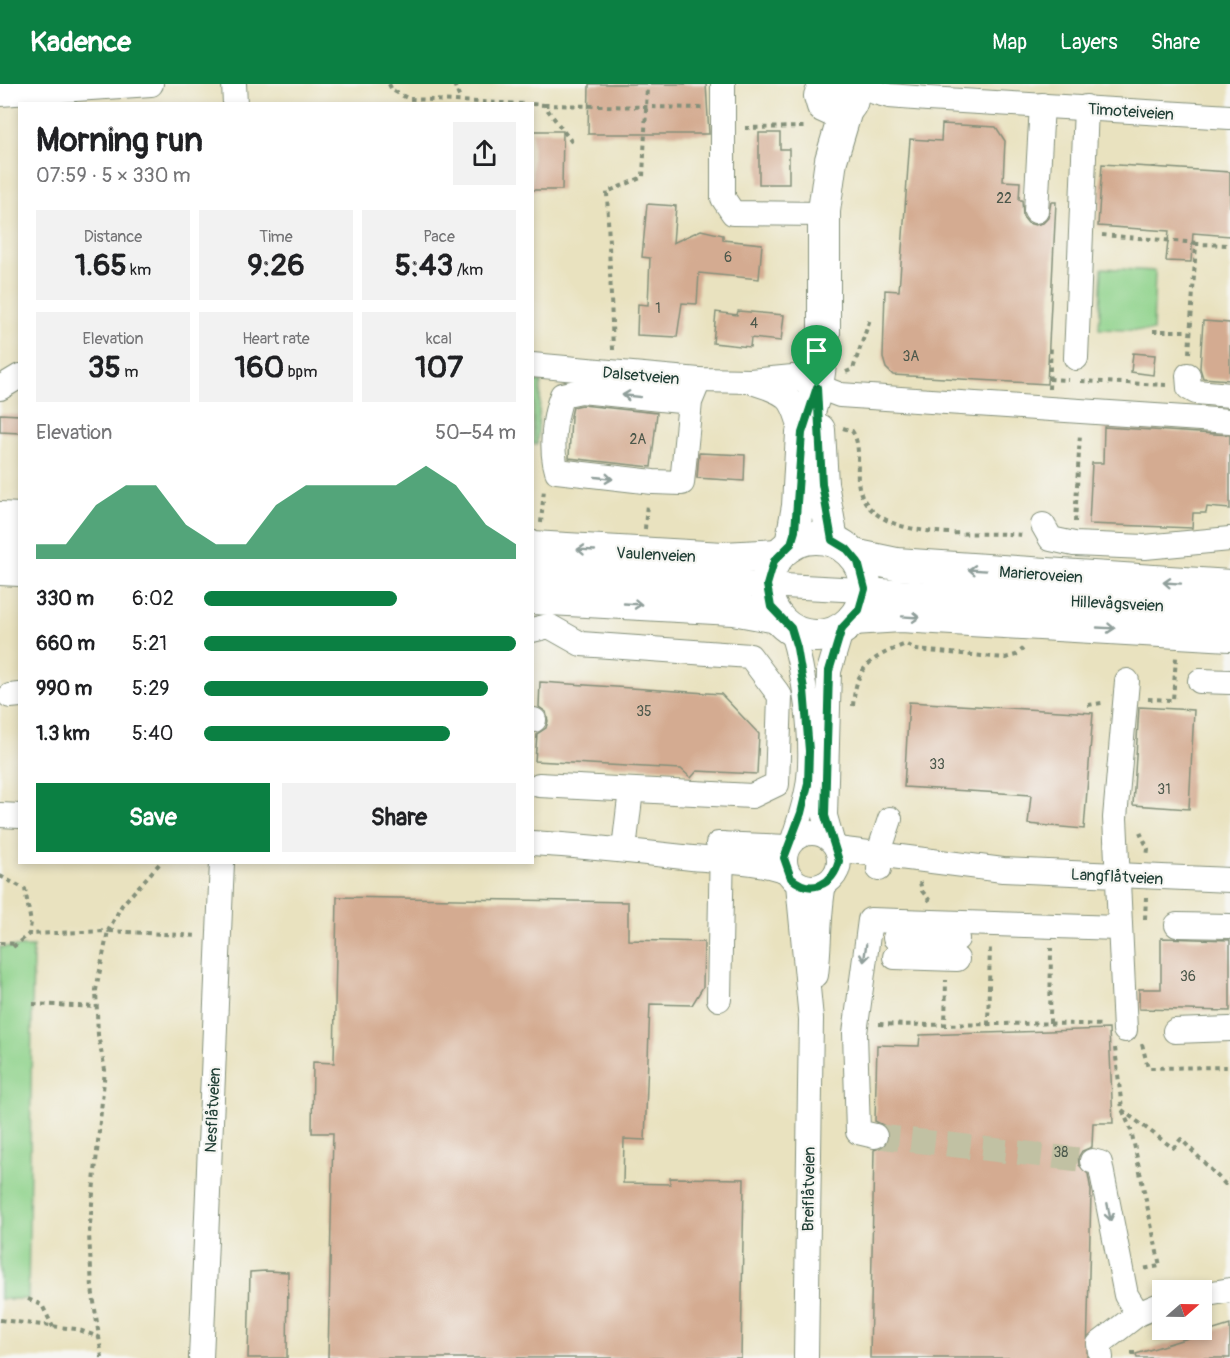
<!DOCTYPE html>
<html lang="en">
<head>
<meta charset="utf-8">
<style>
  :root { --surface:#fff; --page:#f2f2f2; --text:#202124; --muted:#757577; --accent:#0b8043 }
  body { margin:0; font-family:Pangolin,sans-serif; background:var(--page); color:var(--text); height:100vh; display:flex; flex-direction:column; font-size:22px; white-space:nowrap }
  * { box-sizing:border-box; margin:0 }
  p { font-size:20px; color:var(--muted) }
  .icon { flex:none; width:33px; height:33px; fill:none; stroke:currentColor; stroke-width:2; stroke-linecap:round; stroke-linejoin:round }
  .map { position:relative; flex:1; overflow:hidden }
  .drawer { position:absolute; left:18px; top:18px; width:516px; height:762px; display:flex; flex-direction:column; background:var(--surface); border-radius:0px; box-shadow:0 3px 9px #0003 }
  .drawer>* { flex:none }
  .needle { width:39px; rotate:70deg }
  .fabs { position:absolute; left:1152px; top:1196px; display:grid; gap:12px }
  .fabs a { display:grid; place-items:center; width:60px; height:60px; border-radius:0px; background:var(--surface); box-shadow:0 3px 9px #0003; font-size:30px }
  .pin { position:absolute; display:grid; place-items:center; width:51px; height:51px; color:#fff; margin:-62px -26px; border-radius:50% 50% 50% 0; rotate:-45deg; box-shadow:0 0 6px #0007 }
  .pin .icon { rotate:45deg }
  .round { display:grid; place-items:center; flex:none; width:63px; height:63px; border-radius:0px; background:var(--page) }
  .summary { display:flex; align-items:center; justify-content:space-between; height:102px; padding:0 18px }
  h1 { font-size:33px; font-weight:800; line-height:45px }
  .metrics { display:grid; grid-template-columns:repeat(3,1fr); gap:9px; height:102px; padding:6px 18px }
  .metrics div { display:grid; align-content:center; border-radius:0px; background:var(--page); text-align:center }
  .metrics b { font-size:30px; font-weight:800 }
  .metrics small { font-size:16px; font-weight:400 }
  .metrics p { font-size:16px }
  .chart { height:168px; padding:12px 18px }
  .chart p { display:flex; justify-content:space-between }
  .chart svg { width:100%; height:108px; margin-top:6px; fill:var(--accent); opacity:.7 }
  .button { display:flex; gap:12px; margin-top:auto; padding:12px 18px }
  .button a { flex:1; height:69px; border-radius:0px; background:var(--accent); color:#fff; font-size:24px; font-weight:800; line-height:69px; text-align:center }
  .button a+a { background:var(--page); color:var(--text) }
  ul { padding:0 18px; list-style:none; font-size:20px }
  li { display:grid; grid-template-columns:96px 72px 1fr; align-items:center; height:45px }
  li i { height:15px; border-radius:8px; background:var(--accent) }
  header { display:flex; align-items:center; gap:36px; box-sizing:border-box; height:84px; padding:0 30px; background:var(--accent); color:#fff }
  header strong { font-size:28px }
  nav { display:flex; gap:33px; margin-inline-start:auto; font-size:21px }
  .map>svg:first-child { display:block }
  .green { fill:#90d38c; stroke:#588860; stroke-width:1.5 }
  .building { fill:#d4ab91 }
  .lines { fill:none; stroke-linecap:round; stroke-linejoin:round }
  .minor-tunnel { stroke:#c1c1a3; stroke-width:24; stroke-dasharray:24 12; stroke-linecap:butt }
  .minor-casing { stroke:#84907a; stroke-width:26 }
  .major-casing { stroke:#84907a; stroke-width:34 }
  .path { stroke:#84907a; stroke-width:4; stroke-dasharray:4.5 4.5; stroke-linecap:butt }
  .minor { stroke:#fff; stroke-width:24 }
  .major { stroke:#fff; stroke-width:32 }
  .oneway { stroke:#8f9e9a }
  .route-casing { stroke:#fff; stroke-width:12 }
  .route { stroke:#0b8043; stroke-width:8 }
  .labels { text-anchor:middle; stroke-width:4.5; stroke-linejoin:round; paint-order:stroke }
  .number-label { font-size:14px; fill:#4c584b }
  .street-label { font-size:16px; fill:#1f3d34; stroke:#f6f6f2 }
</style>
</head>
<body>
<header>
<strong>Kadence</strong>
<nav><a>Map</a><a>Layers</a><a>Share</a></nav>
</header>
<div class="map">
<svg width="1230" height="1274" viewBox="0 0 1230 1274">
  <rect width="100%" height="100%" fill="#f6f6f2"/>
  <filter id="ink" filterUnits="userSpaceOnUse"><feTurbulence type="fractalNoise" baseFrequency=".0167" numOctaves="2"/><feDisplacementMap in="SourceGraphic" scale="12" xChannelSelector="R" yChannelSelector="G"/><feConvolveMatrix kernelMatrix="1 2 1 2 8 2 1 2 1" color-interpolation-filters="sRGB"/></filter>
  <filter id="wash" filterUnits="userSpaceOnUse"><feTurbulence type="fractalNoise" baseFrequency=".008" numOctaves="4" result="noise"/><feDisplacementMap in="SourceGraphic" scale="24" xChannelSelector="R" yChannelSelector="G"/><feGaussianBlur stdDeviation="1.35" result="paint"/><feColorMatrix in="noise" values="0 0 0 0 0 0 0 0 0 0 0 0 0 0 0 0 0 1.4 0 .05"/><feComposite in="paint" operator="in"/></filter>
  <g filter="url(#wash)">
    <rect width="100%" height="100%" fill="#e9e2bf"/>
    <g class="green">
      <polygon points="1102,184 1155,187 1153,247 1099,245"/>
      <polygon points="533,297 541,298 537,360 533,360"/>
      <polygon points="0,863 33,863 28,1215 0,1215"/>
    </g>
    <g id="blocks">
      <g class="building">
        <polygon points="589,0 706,0 709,50 588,50"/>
        <polygon points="942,40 996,43 1005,57 1003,97 1020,98 1019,116 1022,116 1023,133 1028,139 1035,141 1043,139 1048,134 1051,118 1056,118 1047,300 893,291 886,284 883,274 885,206 899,207 910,55 941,57"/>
        <polygon points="532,47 563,47 562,106 532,106"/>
        <polygon points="759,49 780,49 780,65 789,65 789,100 759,100"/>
        <polygon points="1102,80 1230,88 1230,152 1193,149 1191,178 1166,177 1169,147 1098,142"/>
        <polygon points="647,120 676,122 673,159 701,146 723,151 723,156 762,160 759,195 699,189 697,220 682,219 677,253 637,251 638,220 648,221 650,174 642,173"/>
        <polygon points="738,227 784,231 781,257 751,254 750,263 713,259 716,228 737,231"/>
        <polygon points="1203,237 1230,239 1230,296 1203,294 1200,284"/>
        <polygon points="1133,269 1155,271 1153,291 1131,288"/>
        <polygon points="582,321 657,329 651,383 569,374 571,332 573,323"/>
        <polygon points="0,330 20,331 20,349 0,348"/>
        <polygon points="1104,343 1230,351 1230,425 1207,423 1206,429 1193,429 1192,444 1089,440 1092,379 1103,379"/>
        <polygon points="699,369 745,371 744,397 697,394"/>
        <polygon points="540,598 721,610 759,650 757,690 697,687 691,694 681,685 535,677 537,650 546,644 548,637 546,628 539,623"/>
        <polygon points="909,618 1093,629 1084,745 1028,740 1031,711 904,703"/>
        <polygon points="1139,623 1194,626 1189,725 1133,721"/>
        <polygon points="337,813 628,818 628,856 704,858 703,903 692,921 650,920 645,1056 624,1055 623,1099 670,1100 670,1094 744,1095 741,1274 328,1274 333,1049 312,1049 313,978 334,979"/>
        <polygon points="1161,854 1230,856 1230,927 1139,925 1139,905 1161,905"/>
        <polygon points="1109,945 1113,1039 1093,1039 1092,1063 1082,1067 1078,1074 1079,1081 1088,1090 1091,1107 1087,1274 870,1274 874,1066 885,1062 889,1055 885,1042 875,1037 877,961 919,962 920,951"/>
        <polygon points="266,1187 288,1188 287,1274 248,1274 250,1188"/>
        <polygon points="1230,1241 1230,1274 1137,1274 1136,1270"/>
      </g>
    </g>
  </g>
  <g filter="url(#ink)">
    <use href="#blocks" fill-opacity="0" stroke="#84907a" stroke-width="1.5"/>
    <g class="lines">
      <polyline class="minor-tunnel" points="875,1052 1092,1077"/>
      <defs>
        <g id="minor">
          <polyline points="234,0 235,20"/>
          <polyline points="723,0 723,114 733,129 824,130"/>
          <polyline points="849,1 889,12 928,15 1230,33"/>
          <polyline points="0,10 151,0"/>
          <polyline points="1036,127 1042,21"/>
          <polyline points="1076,274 1086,23"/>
          <polyline points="532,281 699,296 750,297 793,293 840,311 1230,337"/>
          <polyline points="1188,291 1189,304 1196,308 1230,311"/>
          <path d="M755,299c35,11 38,15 47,50"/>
          <polyline points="0,304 20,292"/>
          <path d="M690,318l-109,-11 -19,4c-8,21 -12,54 -5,76l96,11 29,1 8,-81 9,-22"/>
          <polyline points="1043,441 1051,455 1074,460 1145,463 1230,455"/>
          <polyline points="0,459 20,460"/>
          <polyline points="532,489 1230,525"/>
          <path d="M791,545c13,41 24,113 17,157 -3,18 -9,36 -15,54"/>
          <polyline points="532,546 549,542 581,560 750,572 780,612 777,700 752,712 539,701"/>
          <polyline points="1200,597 1230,598"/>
          <polyline points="10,612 20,611"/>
          <polyline points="532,636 534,636"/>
          <polyline points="0,731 20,732"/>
          <circle cx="812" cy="776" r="27"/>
          <polyline points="832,757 825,732 829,587 842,544"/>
          <path d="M532,759c54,3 107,9 160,15 33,3 63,2 95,13"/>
          <polyline points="718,760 787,763"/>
          <polyline points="624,765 631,706"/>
          <polyline points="837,765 1003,786 1230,796"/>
          <polyline points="879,785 882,759 890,735"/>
          <polyline points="798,800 811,935 806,1274"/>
          <polyline points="1177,841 1230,842"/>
          <polyline points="895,854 957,855"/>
          <polyline points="895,873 957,875"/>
          <path d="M816,891c4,-30 2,-61 8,-91"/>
          <polyline points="719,915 722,760"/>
          <polyline points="1125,946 1115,734 1127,597"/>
          <polyline points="1175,947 1230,945"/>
          <polyline points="875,1052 858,1048 855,949 870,836 1118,844"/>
          <polyline points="1092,1077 1100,1079 1126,1211 1138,1230"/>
          <polyline points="1202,1211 1230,1206"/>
          <polyline points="201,1274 222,778"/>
          <polyline points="1101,1274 1099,1260 1138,1230 1162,1220"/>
        </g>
        <g id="major">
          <path d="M826,0l-6,12 3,10 15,7c15,-5 18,-16 10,-29"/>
          <polyline points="819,346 822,400 832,456"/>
          <polyline points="0,434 20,435"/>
          <circle cx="816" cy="503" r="49"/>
          <polyline points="791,461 798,422 802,349 817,303 824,251 824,127 831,76 846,26"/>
          <polyline points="532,463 723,474 779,471"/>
          <polyline points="853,471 896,480 1230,502"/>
          <polyline points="0,485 20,486"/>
          <polyline points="532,514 733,525 777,533"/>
          <polyline points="853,535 901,532 1230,551"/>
        </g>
      </defs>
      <use href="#minor" class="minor-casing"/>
      <use href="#major" class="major-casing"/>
      <g class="path">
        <polyline points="389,0 392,6 409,15 526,20"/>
        <polyline points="454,0 460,15"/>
        <polyline points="532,20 544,21 574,61"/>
        <polyline points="544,21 702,24"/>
        <polyline points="745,44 805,43"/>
        <polyline points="1102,151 1198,159"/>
        <polyline points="1153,247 1189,247"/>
        <polyline points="613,266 607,108 643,93 647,2"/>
        <polyline points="1189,269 1196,160 1230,161"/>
        <polyline points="846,288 853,285 870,235"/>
        <polyline points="1049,295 1068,296"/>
        <polyline points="1081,297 1166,301"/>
        <polyline points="1049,305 1051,261"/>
        <path d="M843,344l9,3c12,17 1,44 9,63 21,51 117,36 163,41"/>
        <polyline points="1075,438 1080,350"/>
        <polyline points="541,439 544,405"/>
        <polyline points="645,445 647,419"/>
        <polyline points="1148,615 1173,616 1176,573"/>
        <polyline points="1088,621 1102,619"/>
        <path d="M853,622c3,-40 17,-48 53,-62l11,6 88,8 11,-3 7,-6"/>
        <polyline points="1140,748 1148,765 1147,772"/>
        <polyline points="0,792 25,805 31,839 29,850"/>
        <polyline points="920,798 922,807 930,817"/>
        <polyline points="1145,835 1146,813"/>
        <polyline points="0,859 17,860"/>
        <polyline points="13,863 29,850 108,847 122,821 161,778"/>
        <polyline points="33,920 97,923"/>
        <polyline points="1050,939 1051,864"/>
        <path d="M879,940c75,3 149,-3 223,1"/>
        <polyline points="988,941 990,862"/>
        <polyline points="945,943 946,896"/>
        <polyline points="1142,960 1148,984 1230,983"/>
        <polyline points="1115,964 1122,1025 1131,1046 1160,1182 1142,1185"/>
        <polyline points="1122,1026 1173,1064 1181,1055 1225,1100 1230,1096"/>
        <polyline points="28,1215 42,1221 53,1243"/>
        <polyline points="0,1236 76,1245 99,1253"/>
        <polyline points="1133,1267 1133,1274"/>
        <polyline points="102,1274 92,1204 89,1150 105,986 98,951 96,906 108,847 199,852"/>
      </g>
      <use href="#minor" class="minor"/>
      <use href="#major" class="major"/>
    </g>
    <defs><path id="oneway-shaft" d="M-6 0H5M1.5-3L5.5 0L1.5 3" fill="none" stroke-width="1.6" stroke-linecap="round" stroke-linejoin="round" transform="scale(1.5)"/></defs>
    <g class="oneway">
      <use href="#oneway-shaft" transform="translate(631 312) rotate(-174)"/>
      <use href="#oneway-shaft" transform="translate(604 394) rotate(6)"/>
      <use href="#oneway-shaft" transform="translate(586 466) rotate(-177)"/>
      <use href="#oneway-shaft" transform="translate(977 486) rotate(-176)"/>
      <use href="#oneway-shaft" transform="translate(1172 499) rotate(-176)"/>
      <use href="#oneway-shaft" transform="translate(633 520) rotate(3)"/>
      <use href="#oneway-shaft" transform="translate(911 533) rotate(4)"/>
      <use href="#oneway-shaft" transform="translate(1106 544) rotate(3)"/>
      <use href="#oneway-shaft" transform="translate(865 869) rotate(98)"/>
      <use href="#oneway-shaft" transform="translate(1109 1128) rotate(79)"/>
    </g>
  </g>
  <g class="lines" filter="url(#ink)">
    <defs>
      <path id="route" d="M817,303l5,97 10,56 15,9 11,13 7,27 -6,21 -17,18 -13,43 -4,145 14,45c-6,24 -28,34 -48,17l-7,-20 17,-45 7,-29 1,-33 -5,-62 -7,-41 -6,-20 -20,-21 -4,-22 7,-24 17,-17 4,-13 7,-98z"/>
    </defs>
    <use href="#route" class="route-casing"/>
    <use href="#route" class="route"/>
  </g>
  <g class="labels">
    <g class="number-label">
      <text x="1004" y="119">22</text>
      <text x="728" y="178">6</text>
      <text x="658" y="229">1</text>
      <text x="754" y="244">4</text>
      <text x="911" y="277">3A</text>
      <text x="638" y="360">2A</text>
      <text x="644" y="632">35</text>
      <text x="937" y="685">33</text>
      <text x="1164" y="710">31</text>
      <text x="1188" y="897">36</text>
      <text x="1061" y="1073">38</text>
    </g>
    <g class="street-label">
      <text transform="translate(1131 27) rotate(4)" y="6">Timoteiveien</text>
      <text transform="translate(641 291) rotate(5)" y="6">Dalsetveien</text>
      <text transform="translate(656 470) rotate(3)" y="6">Vaulenveien</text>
      <text transform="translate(1041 490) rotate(4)" y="6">Marieroveien</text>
      <text transform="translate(1117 519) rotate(3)" y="6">Hillevågsveien</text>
      <text transform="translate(1117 792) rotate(3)" y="6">Langflåtveien</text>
      <text transform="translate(212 1026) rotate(-87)" y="6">Nesflåtveien</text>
      <text transform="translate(808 1105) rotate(-89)" y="6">Breiflåtveien</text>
    </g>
  </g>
</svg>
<div class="fabs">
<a><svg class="needle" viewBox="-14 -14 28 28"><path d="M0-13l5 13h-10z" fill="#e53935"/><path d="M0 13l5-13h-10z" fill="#757577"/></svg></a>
</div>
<div class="pin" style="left:817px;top:303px;background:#1e9e55"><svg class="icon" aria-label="arrive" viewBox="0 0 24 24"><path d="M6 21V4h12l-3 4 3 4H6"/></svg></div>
<section class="drawer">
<div class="summary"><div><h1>Morning run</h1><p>07:59 · 5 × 330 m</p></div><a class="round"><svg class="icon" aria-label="share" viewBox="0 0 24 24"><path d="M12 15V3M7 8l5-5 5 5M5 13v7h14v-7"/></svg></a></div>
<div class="metrics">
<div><p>Distance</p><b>1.65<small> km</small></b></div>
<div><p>Time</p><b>9:26</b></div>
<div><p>Pace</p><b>5:43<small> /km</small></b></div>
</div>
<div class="metrics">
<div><p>Elevation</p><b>35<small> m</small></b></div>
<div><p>Heart rate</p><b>160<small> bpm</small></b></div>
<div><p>kcal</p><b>107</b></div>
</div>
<div class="chart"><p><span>Elevation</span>50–54 m</p>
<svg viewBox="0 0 160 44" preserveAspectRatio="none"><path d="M0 44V38L10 38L20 22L30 14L40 14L50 30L60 38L70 38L80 22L90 14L100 14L110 14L120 14L130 6L140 14L150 30L160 38V44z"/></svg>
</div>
<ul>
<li><b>330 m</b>6:02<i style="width:62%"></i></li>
<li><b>660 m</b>5:21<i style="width:100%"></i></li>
<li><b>990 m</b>5:29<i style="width:91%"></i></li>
<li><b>1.3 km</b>5:40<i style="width:79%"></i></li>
</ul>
<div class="button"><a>Save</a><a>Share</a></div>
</section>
</div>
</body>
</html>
